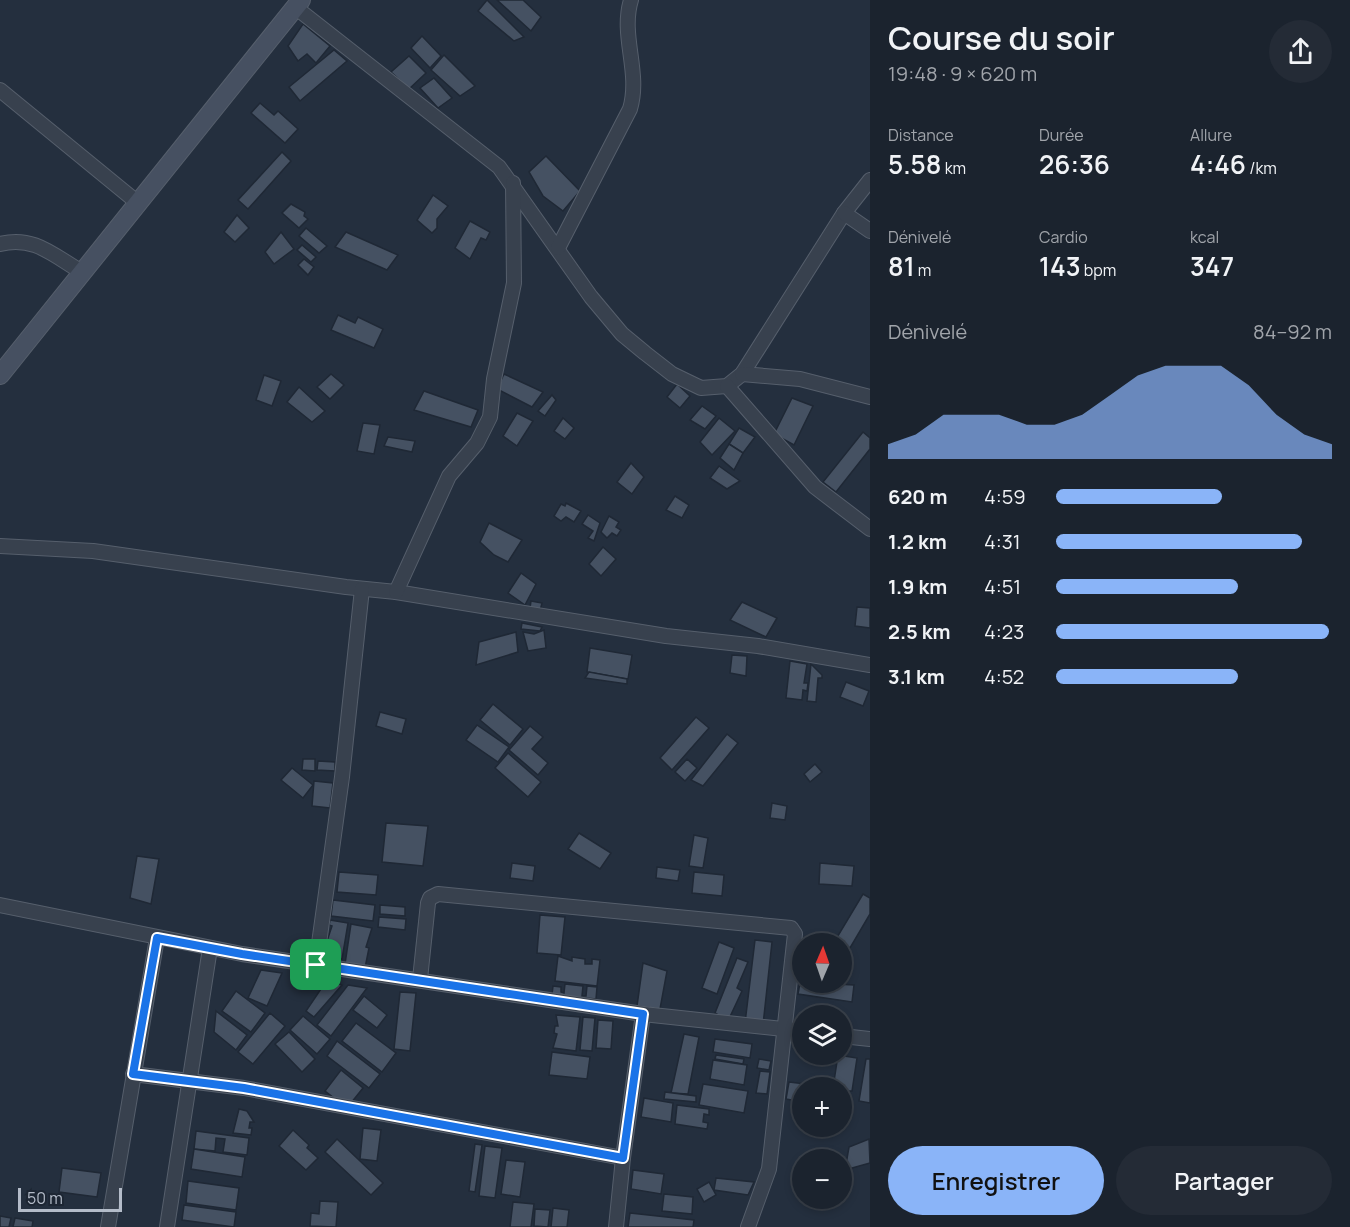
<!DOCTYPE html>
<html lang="fr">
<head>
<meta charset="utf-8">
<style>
  :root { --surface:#1b232e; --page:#242b36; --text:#f1f3f6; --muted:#a0a4aa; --line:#39404a; --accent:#8ab4f8 }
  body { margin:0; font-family:Manrope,sans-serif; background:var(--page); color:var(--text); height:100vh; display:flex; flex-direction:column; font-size:22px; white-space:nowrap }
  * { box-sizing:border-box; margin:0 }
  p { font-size:20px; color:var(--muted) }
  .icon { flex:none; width:33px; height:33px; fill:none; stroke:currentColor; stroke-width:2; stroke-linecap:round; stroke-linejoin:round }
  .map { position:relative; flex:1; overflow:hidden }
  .panel { display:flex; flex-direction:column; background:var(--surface); width:480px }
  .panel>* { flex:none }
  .needle { width:39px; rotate:2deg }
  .fabs { position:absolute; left:792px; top:933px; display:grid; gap:12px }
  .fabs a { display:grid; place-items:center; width:60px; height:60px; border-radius:50%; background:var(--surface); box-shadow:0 3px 9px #0003,0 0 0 2px var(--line); font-size:30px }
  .scale { position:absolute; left:18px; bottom:15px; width:104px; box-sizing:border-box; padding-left:6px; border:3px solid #b4bcc9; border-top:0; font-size:16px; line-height:21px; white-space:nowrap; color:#b4bcc9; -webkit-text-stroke:4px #1d2633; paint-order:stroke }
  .pin { position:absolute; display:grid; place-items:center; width:51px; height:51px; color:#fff; margin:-26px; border-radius:12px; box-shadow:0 3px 9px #0006 }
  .round { display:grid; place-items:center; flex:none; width:63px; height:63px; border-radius:32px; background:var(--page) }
  .overview { display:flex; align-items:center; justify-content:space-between; height:102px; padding:0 18px }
  h1 { font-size:33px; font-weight:600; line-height:45px }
  .metrics { display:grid; grid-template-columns:repeat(3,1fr); gap:9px; height:102px; padding:6px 18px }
  .metrics div { display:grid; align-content:center }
  .metrics b { font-size:26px; font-weight:600 }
  .metrics small { font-size:16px; font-weight:400 }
  .metrics p { font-size:16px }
  .chart { height:168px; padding:12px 18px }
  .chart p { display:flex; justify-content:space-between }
  .chart svg { width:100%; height:108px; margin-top:6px; fill:var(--accent); opacity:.7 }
  .action { display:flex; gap:12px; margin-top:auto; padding:12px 18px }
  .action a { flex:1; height:69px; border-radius:36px; background:var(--accent); color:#111; font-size:24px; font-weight:600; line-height:69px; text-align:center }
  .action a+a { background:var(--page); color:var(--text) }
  ul { padding:0 18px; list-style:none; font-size:20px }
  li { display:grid; grid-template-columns:96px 72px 1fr; align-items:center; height:45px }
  li i { height:15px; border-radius:8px; background:var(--accent) }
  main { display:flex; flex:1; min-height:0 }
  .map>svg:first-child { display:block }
  .building { fill:#455162; stroke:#1f2835; stroke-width:1.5 }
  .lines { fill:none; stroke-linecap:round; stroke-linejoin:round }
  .minor-casing { stroke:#565f6c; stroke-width:16 }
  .secondary-casing { stroke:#565f6c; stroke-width:20 }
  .minor { stroke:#38414e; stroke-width:14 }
  .secondary { stroke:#465061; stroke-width:18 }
  .route-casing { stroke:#fff; stroke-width:12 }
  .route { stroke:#1a73e8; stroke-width:8 }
</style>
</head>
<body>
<main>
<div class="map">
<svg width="870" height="1227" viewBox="0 0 870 1227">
  <rect width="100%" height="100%" fill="#242f3e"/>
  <g class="building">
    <polygon points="487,0 524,37 514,41 478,11"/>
    <polygon points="497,0 523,0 541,17 531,31"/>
    <polygon points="303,24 330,46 316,63 307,54 298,61 288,46"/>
    <polygon points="422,36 441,56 430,68 411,48"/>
    <polygon points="334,50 347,61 300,101 289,87"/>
    <polygon points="444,55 475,86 460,96 431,70"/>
    <polygon points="409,56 426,73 409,89 391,72"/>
    <polygon points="434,78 452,98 438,108 420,88"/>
    <polygon points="260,103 274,115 278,111 298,129 285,143 251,113"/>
    <polygon points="282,152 291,161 248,209 238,200"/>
    <polygon points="546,156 580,191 563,211 543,196 529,172"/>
    <polygon points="433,195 448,206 437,219 437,228 432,233 417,220"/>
    <polygon points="291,204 305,212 304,216 308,219 299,228 282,213"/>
    <polygon points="237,215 249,228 235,242 224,232"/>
    <polygon points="470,221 490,232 486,240 481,238 470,259 455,248"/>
    <polygon points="306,228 327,246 319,253 299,236"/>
    <polygon points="281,232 294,249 274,264 265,252"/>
    <polygon points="346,232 398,255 387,270 335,247"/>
    <polygon points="302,245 316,257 311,262 297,250"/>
    <polygon points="304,259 314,267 308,275 298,265"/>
    <polygon points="338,315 355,323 358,317 383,329 374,348 331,330"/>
    <polygon points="331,374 344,385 330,399 317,387"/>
    <polygon points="504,374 543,392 532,407 497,389"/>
    <polygon points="264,375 281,381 272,406 256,400"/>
    <polygon points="677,384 690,396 680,408 667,397"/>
    <polygon points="299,387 325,411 312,422 287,402"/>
    <polygon points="424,391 478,410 471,427 414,410"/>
    <polygon points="552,395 556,400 545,416 538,411"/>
    <polygon points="792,398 813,406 794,445 774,434"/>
    <polygon points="702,406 716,416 705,429 690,420"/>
    <polygon points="517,413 533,421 517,446 503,436"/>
    <polygon points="563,418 574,428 565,439 554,431"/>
    <polygon points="719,418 735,431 712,455 700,442"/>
    <polygon points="363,423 380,425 374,454 357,451"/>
    <polygon points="739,428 755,437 743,453 729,444"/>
    <polygon points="863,432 870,438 870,449 836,492 823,482"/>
    <polygon points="388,437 415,441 412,452 384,446"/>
    <polygon points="729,444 743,453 734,470 720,458"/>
    <polygon points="631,463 644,477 632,494 617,482"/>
    <polygon points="719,466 740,481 727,489 710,478"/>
    <polygon points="675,496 689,505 682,518 666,510"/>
    <polygon points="566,503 581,511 574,522 566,517 561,521 554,516 561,504 565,506"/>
    <polygon points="588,515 600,523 594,541 588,538 593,531 582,524"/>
    <polygon points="609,516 619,522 616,527 621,530 617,536 612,533 607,538 601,532"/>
    <polygon points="489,523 522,540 508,562 494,555 480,542"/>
    <polygon points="603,547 616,559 601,576 589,564"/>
    <polygon points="521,573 536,584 525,605 508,593"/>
    <polygon points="531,601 542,603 540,611 530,608"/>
    <polygon points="742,602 777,618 766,637 730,620"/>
    <polygon points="857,607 870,608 870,628 855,626"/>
    <polygon points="522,623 542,627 540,631 521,629"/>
    <polygon points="544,630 546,648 528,651 523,632 534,634"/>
    <polygon points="516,632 518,652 476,665 479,642"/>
    <polygon points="590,648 632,655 628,679 587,672"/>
    <polygon points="732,655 747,656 746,676 730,673"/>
    <polygon points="790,661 807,664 804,683 808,683 807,691 803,690 802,700 786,698"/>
    <polygon points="811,664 822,675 822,678 818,678 816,702 807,701"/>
    <polygon points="589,672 627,679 627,684 585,678"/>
    <polygon points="846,682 869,691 863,706 840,697"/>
    <polygon points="493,704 523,729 510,745 480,720"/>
    <polygon points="380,712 406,719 402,734 376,726"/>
    <polygon points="696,717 709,728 672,770 660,758"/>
    <polygon points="477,725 509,747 498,762 466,740"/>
    <polygon points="530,726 543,737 532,749 548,763 538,775 509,750"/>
    <polygon points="727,734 738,743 703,786 691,780"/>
    <polygon points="508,753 541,782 528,797 495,768"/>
    <polygon points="303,759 315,759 315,771 302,770"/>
    <polygon points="687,759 697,768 685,781 675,772"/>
    <polygon points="318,761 335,762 335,771 317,770"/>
    <polygon points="815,764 822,772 810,782 804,774"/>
    <polygon points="292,768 313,785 303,798 281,780"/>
    <polygon points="314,781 333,783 330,808 312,806"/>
    <polygon points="772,803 787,806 785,820 770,818"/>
    <polygon points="386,823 428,826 423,866 382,862"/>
    <polygon points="579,833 611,853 600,869 568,849"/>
    <polygon points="694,835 708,838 703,868 689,866"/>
    <polygon points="137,856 159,859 151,904 130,898"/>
    <polygon points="512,863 535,866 533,881 510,878"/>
    <polygon points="820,863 854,866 852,886 819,884"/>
    <polygon points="657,867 680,870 678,881 656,878"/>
    <polygon points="339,872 378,875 376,895 337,892"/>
    <polygon points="694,872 724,875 722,896 692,893"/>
    <polygon points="863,894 870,898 870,914 850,948 836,939"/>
    <polygon points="333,900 375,905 373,921 331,916"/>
    <polygon points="380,905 405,907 405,916 380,914"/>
    <polygon points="540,915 565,917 561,955 537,953"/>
    <polygon points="379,917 406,919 405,930 378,927"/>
    <polygon points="330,920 348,923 342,959 339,959 338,962 328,958 326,949 329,949 330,941 327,941 332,926 329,925"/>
    <polygon points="351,924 372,928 366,947 369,948 365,968 345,964"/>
    <polygon points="755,940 772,942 763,1025 745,1023"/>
    <polygon points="719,942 734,948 717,994 702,988"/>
    <polygon points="558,956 572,961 572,957 585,959 585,964 592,964 592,959 600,960 597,986 555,981"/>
    <polygon points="737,958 748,962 737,988 742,991 728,1021 715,1013"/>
    <polygon points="643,963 667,971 660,1009 637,1006"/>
    <polygon points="261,970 282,973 267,1006 248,998"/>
    <polygon points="801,977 802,982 854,985 852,1002 798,994"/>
    <polygon points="327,980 342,985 314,1017 306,1011"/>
    <polygon points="565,984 583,986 582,996 586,996 587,986 597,987 596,999 552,995 553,986 561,987 561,992 564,993"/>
    <polygon points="348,985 367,988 331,1036 317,1025"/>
    <polygon points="236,991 265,1013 251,1032 222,1011"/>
    <polygon points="400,992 416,993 410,1051 394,1049"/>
    <polygon points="364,996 387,1015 377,1028 353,1010"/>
    <polygon points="216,1011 247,1035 236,1050 214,1032"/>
    <polygon points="270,1013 285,1026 253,1064 238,1052"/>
    <polygon points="556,1015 580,1017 576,1051 553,1048 557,1034 554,1033 555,1026 558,1026"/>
    <polygon points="303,1016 330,1039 317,1054 290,1030"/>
    <polygon points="583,1017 595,1018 592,1051 580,1050"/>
    <polygon points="598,1020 613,1021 611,1049 596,1048"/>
    <polygon points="356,1023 396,1053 382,1072 342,1041"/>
    <polygon points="289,1032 315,1059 302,1072 275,1044"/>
    <polygon points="684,1034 699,1037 688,1094 671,1093"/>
    <polygon points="715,1039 752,1044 750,1058 713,1052"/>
    <polygon points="337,1041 380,1074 369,1088 327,1056"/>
    <polygon points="552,1052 590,1057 587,1079 549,1075"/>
    <polygon points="716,1055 744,1059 743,1064 715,1059"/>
    <polygon points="838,1055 857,1058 852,1091 849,1091 847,1102 842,1101 842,1088 833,1088"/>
    <polygon points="759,1059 771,1061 769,1070 757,1068"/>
    <polygon points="866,1059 870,1059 870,1103 859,1101"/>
    <polygon points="713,1060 747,1065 744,1085 710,1079"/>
    <polygon points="341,1070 363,1088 347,1108 325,1091"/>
    <polygon points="760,1071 770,1072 767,1094 756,1093"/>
    <polygon points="789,1082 806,1084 802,1088 802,1102 786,1099"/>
    <polygon points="810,1083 826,1086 826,1088 809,1088"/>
    <polygon points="703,1084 748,1091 744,1113 699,1105"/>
    <polygon points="665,1092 696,1096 696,1102 664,1099"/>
    <polygon points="644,1098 673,1103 671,1122 641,1117"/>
    <polygon points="677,1105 709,1109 709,1115 704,1114 703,1122 708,1123 707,1129 675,1124"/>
    <polygon points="239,1109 247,1111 254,1122 250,1122 249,1128 252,1128 251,1135 233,1133"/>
    <polygon points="363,1128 381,1130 377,1161 360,1159"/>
    <polygon points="293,1130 309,1145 307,1148 318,1158 306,1170 279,1146"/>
    <polygon points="196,1131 249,1138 247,1155 223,1152 225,1139 216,1138 215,1151 194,1149"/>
    <polygon points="337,1139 383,1183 371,1195 325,1152"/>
    <polygon points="869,1139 870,1163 845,1170 849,1147"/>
    <polygon points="475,1144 482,1145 475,1192 469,1191"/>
    <polygon points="485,1146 502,1148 495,1198 479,1196"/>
    <polygon points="194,1149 245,1157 242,1177 191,1169"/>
    <polygon points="506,1160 525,1162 520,1197 501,1194"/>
    <polygon points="62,1168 101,1173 97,1197 59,1192"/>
    <polygon points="633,1170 664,1174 661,1194 631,1189"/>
    <polygon points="716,1178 754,1182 748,1195 714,1190"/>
    <polygon points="188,1181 239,1188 236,1210 186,1203"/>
    <polygon points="709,1182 716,1195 704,1202 697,1189"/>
    <polygon points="664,1194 693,1197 692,1214 662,1211"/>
    <polygon points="320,1201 338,1202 336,1227 310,1226 311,1213 319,1214"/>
    <polygon points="513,1202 534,1204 531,1227 510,1227"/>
    <polygon points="184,1205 236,1212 234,1227 182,1220"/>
    <polygon points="553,1208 569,1210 567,1227 551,1227"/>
    <polygon points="535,1209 550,1210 548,1227 534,1226"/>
    <polygon points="630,1213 694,1220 693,1227 628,1227"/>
    <polygon points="0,1216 11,1218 9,1227 0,1227"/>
    <polygon points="15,1218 33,1221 32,1227 13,1227"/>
  </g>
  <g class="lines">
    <defs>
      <g id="minor">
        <polyline points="295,7 499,167 591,297 622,334 645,353 672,374 701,388 727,386 742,374 844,213 870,180"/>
        <polyline points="0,90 138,203"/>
        <polyline points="844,213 870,231"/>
        <path d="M0,244c34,-9 54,12 82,28"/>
        <path d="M558,248l72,-139c11,-37 -10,-73 1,-109"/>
        <polyline points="742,374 800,379 870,397"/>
        <polyline points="727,386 815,487 870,529"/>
        <polyline points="0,546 93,551 346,587 396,592 666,636 758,646 870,665"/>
        <polyline points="396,592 449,476 477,443 490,417 494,379 514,283 513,183"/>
        <polyline points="0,905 242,954 643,1014 802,1031"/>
        <polyline points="316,965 342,777 362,589"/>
        <polyline points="420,979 428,903 430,898 438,894 791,928 795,934 769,1169 748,1227"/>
        <polyline points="842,1036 870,1039"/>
        <polyline points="133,1074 244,1088 623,1158 616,1227"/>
        <polyline points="623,1158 643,1014"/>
        <polyline points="108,1227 157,938"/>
        <polyline points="167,1227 210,948"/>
      </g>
      <polyline id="secondary" points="0,375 301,0"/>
    </defs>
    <use href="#minor" class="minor-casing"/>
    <use href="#secondary" class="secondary-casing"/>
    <use href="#minor" class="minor"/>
    <use href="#secondary" class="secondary"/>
  </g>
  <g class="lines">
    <defs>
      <polygon id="route" points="157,938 242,954 643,1014 623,1158 244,1088 133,1074"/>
    </defs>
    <use href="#route" class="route-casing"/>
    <use href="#route" class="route"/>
  </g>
</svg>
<div class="fabs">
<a><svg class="needle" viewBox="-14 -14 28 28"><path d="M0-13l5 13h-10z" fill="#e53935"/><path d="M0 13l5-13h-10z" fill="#a0a4aa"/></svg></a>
<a><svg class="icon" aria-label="layers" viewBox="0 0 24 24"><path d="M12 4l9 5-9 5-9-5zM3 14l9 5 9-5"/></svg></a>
<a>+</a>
<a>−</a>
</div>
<div class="scale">50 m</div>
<div class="pin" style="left:316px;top:965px;background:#1e9e55"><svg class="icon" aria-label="arrive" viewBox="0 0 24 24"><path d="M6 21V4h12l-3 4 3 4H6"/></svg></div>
</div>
<section class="panel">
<div class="overview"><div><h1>Course du soir</h1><p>19:48 · 9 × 620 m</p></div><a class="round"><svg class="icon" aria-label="share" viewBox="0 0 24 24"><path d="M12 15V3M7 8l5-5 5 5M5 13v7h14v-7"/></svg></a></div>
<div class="metrics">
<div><p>Distance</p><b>5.58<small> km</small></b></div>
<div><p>Durée</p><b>26:36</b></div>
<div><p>Allure</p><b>4:46<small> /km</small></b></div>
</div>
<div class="metrics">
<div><p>Dénivelé</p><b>81<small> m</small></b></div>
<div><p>Cardio</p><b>143<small> bpm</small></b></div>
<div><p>kcal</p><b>347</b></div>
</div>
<div class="chart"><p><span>Dénivelé</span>84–92 m</p>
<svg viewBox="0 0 160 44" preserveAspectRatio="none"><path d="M0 44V38L10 34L20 26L30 26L40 26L50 30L60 30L70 26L80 18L90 10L100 6L110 6L120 6L130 14L140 26L150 34L160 38V44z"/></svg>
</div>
<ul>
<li><b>620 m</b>4:59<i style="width:60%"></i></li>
<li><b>1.2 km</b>4:31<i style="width:89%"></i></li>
<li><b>1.9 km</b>4:51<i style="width:66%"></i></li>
<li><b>2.5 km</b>4:23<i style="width:99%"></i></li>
<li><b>3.1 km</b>4:52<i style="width:66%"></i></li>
</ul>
<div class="action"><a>Enregistrer</a><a>Partager</a></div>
</section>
</main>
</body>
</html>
